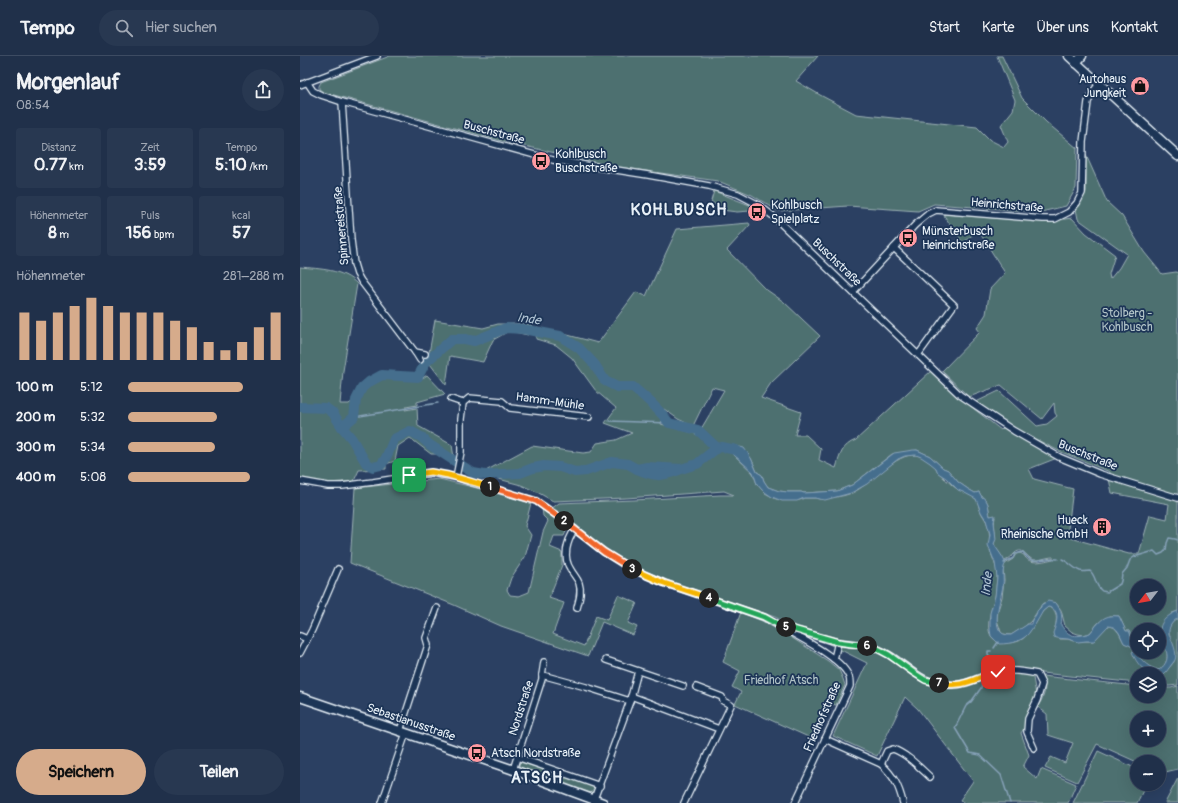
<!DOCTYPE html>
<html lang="de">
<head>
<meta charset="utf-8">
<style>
  :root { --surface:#20304a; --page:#283851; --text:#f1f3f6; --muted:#a2a9b5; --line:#3d4b62; --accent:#d6ab8b }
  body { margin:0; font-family:Pangolin,sans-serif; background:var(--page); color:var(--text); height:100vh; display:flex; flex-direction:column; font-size:15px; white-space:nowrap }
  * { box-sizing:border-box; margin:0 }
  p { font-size:13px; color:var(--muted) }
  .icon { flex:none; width:22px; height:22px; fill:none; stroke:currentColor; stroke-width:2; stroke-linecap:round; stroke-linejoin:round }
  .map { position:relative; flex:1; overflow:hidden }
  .details { display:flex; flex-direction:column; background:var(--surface); width:300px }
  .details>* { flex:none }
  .needle { width:26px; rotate:239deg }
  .buttons { position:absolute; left:830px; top:523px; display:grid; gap:8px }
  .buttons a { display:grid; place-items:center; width:36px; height:36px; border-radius:50%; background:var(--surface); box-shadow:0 4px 16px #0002,0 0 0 1px var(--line); font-size:20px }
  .pin { position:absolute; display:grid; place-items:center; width:34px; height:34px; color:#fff; margin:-17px; border-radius:8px; box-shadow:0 2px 6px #0006 }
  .km { position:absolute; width:20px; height:20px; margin:-10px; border-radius:50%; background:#222; color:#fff; font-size:11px; line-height:20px; text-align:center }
  .round { display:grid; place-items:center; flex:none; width:42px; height:42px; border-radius:21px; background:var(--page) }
  .headline { display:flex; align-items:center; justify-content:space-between; height:68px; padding:0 16px }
  h1 { font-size:22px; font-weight:700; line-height:30px }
  .stats { display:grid; grid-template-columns:repeat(3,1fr); gap:6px; height:68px; padding:4px 16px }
  .stats div { display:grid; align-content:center; border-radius:4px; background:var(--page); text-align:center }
  .stats b { font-size:17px; font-weight:700 }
  .stats small { font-size:11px; font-weight:400 }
  .stats p { font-size:11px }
  .chart { height:112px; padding:8px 16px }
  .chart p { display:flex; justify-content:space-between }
  .chart svg { width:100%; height:72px; margin-top:4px; stroke:var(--accent); stroke-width:6 }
  .button { display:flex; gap:8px; margin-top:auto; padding:8px 16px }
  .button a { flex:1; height:46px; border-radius:24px; background:var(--accent); color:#111; font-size:16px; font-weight:700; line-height:46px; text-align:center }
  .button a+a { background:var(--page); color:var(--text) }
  ul { padding:0 16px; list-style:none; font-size:13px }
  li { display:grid; grid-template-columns:64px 48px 1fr; align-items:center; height:30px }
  li i { height:10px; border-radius:5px; background:var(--accent) }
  header { display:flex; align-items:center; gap:24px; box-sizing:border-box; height:56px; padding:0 20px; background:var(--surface); border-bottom:1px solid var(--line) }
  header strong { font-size:19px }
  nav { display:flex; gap:22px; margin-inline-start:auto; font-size:14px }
  .search { width:280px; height:36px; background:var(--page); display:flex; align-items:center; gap:10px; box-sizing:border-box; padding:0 14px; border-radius:22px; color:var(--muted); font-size:15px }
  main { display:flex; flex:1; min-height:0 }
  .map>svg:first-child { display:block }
  .green { fill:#4e6f70; stroke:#9bb0b4; fill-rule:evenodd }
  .water { fill:#456e8d; stroke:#86a2b8 }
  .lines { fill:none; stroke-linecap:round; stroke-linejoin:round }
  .stream { stroke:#86a2b8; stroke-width:1.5 }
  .river { stroke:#456e8d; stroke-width:10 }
  .street-casing { stroke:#e8f1f8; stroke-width:8 }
  .secondary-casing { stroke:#e8f1f8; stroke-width:11 }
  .street { stroke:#1d3557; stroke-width:5.5 }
  .secondary { stroke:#1d3557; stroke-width:8 }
  .split-1-casing { stroke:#fff; stroke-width:8 }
  .split-2-casing { stroke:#fff; stroke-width:8 }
  .split-3-casing { stroke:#fff; stroke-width:8 }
  .split-4-casing { stroke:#fff; stroke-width:8 }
  .split-5-casing { stroke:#fff; stroke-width:8 }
  .split-6-casing { stroke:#fff; stroke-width:8 }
  .split-7-casing { stroke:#fff; stroke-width:8 }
  .split-8-casing { stroke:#fff; stroke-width:8 }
  .split-1 { stroke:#f5b400; stroke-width:5 }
  .split-2 { stroke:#f0652b; stroke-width:5 }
  .split-3 { stroke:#f0652b; stroke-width:5 }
  .split-4 { stroke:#f5b400; stroke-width:5 }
  .split-5 { stroke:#22a559; stroke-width:5 }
  .split-6 { stroke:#22a559; stroke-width:5 }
  .split-7 { stroke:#22a559; stroke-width:5 }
  .split-8 { stroke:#f5b400; stroke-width:5 }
  .labels { text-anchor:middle; stroke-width:3.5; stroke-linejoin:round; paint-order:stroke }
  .poi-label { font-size:12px; fill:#e8f1f8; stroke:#1d3557; text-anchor:start }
  .street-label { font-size:12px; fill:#e8f1f8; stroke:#1d3557 }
  .park-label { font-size:12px; fill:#b2c4c8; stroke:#1d3557 }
  .water-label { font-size:13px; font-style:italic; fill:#afc3d3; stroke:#1d3557 }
  .district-label { font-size:16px; font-weight:bold; letter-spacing:1px; fill:#e8f1f8; stroke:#1d3557 }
</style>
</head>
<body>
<header>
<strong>Tempo</strong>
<div class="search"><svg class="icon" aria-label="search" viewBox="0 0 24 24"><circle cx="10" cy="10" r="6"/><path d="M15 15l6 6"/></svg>Hier suchen</div>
<nav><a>Start</a><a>Karte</a><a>Über uns</a><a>Kontakt</a></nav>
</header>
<main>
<section class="details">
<div class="headline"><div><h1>Morgenlauf</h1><p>08:54</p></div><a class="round"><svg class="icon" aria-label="share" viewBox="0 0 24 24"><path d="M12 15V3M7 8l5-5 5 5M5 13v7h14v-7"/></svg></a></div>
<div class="stats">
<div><p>Distanz</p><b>0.77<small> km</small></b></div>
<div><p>Zeit</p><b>3:59</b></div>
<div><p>Tempo</p><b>5:10<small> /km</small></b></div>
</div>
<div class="stats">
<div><p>Höhenmeter</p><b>8<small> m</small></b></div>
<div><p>Puls</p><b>156<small> bpm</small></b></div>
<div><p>kcal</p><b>57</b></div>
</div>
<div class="chart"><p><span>Höhenmeter</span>281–288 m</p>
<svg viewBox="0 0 160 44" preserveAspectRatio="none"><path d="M5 44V15M15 44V20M25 44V15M35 44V11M45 44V6M55 44V11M65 44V15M75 44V15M85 44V15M95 44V20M105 44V24M115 44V33M125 44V38M135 44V33M145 44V24M155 44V15"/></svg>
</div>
<ul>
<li><b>100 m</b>5:12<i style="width:74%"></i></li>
<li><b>200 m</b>5:32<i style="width:57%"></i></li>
<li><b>300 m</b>5:34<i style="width:56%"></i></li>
<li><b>400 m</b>5:08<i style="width:78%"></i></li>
</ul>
<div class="button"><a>Speichern</a><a>Teilen</a></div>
</section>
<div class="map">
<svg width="878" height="747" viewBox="0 0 878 747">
  <rect width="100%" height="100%" fill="#2b4062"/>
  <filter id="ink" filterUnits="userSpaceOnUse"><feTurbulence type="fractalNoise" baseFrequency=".025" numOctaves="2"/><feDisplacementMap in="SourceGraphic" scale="8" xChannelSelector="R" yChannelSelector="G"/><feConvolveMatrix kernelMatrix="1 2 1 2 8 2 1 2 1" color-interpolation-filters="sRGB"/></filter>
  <g filter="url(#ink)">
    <g class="green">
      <polygon points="90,0 518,0 496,25 520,39 556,58 677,71 690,84 704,91 708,86 701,69 713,54 715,44 697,0 702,0 722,42 746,66 777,92 776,132 766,150 741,156 634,148 618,155 548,150 478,155 452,139 418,125 317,111 198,84 23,36 19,33 19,30 21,26"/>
      <path d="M786,99l21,47 15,14 22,36 18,22 14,-2 2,1v338l-6,2 -11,21 1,5 -1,3c8,10 9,20 -2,28 -10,-2 -16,-8 -23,-16l1,-2h22v-22h-22v15c-8,-4 -5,-9 -8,-14h-3l-7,-15h-9l-12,7 -8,10 -6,2 -6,-1 -6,-2 -7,-6 -4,-16 -5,-7h-13l-12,18 -7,6 -13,8 -8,-1 -2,-2 -4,-12 1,-10 4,-13 2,-17 -1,-12 2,-4 8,-5 3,-5 4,-1 4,2c5,11 20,6 29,4v-2c-6,0 -15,4 -19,3 -8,-2 -10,-14 -19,-7 -3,3 -6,6 -10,8h-1c-3,-7 -8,-10 -10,-17 3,-9 -1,-18 1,-27l-5,-1c-2,-7 0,-15 -8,-19l-3,-5 -4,1 -7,-4 -10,-7 -10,-12 -5,-2 -13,-12 -13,-6 -25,4 -40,31 -15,6 -33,2 -3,-1h-13l-9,-1 -11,-4 -4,-6 -2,-6 -5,-3 -2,-5 -4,-9 -13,-12 -17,-1 -6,-3 -7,-8 -7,-5 23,-39 -12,-3 -19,39 -15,-7 -14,-10 -3,15 32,9 29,14 10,6 21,20 4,11 8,9 11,6 24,1 4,-2h11l4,1c10,-1 23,-2 33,-6 18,-8 45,-41 64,-38 6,1 16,8 20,13 1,2 1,3 3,5 4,5 9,8 13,12 7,7 18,8 24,14 3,3 2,8 4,11 2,6 7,10 8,16 3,9 0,18 3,27 3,9 7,16 6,26 -1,6 -1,13 -2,18 -3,10 -10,29 -4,39 5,8 20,8 28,5 14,-6 16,-26 29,-34 11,2 9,15 6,24l6,8h8l5,2h20l15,-15 6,1 5,6 5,10 7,3 3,3 -1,3 14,20 6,2h-16v9l-105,-11 6,34c7,-11 9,-17 4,-30l95,10v10h22v-8h12l7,-2v83l-17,4 -2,-1v-10h-22l-40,-18 -20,38 -32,-14 6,-11 14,6 8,-20 -25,-8 -1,-21 -9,-7 -17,26 8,22 -6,12 14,12 4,-10 35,15 -8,19h-103l-5,-3 13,-19 -55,-72 -13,-12 -28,59 -44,-20 34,-73 -92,-46 -119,-39 -31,-16 -35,-23 -39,-30 8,-6 75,-3 86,-5h14l-10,-4 -98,7 -73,3 -16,-9 -16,-7 -41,-11 52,-28 51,7 8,-1 6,-9 19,-3 16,-7 -27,-10 11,-15 -20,-17 -24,-33 -16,-13 -20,-6 1,-12 61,16 38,-51 10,4 31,-67 72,-6 1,2 -23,25 37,38 20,14 36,34 -49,47 -10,15 40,14 -6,23h11l15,14 -2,11 17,8c4,-13 6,-23 20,-28l75,-69 24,23 46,36 3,-3 53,31 -28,11 5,10 39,10 -6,48 62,17h10l11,-39 17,4 2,-15 -57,-11 -3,-14 1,-7 -51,-21 -47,-24 -38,-24 25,-12 38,35 10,-2 10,-8 -2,-3 -1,-10 -12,16 -41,-34 -32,12 -27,-26 38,-39 -3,-4 9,-14 4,-25 15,-16 -27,-43 -15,13 -20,-29 101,8 28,-4 14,15 29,22 -6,19 1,5 9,-11 8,-14 -49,-35 -2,-10 10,-17zM837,530h22v22h-22zM837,662h22v22h-22z"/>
      <polygon points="414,135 452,150 450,155 437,156 421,154 411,145"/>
      <path d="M0,211c20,2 43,2 57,17l-14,87 -3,33h9l5,-4 3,2 4,-9 9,-9 12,-8 38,4 7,-5 18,19 -28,8v3l-11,2 -1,3 12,-2 1,18 34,19 3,19 -18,-10h-6l-21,-16 -12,8 -3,15 -9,3v5l-27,1 -5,11 -25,2 -29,-4z"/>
      <polygon points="135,264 183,272 198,268 232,268 228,279 209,275 193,284 183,306 150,300 146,329 124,300 129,297"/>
      <polygon points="139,423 202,438 231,447 225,470 231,479 225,501 211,522 207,534 210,539 219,540 229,536 243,476 248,465 243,460 242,452 268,471 264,480 254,480 250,491 262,496 262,509 249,542 264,547 253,578 284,590 296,560 307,564 318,539 337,547 328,567 337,571 333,579 302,566 288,600 201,570 154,549 50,507 55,432"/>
      <polygon points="441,556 462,565 486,578 528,605 539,614 543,623 545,629 536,649 532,648 515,684 435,648 441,636 432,631 440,615 423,606"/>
      <path d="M878,562v67l-9,1 -10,-1v-10c7,-1 10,-8 15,-13 0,-5 1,-9 0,-13 -2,-14 -13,-19 4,-31z"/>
      <polygon points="798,695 837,713 837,728 846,728 837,747 773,747"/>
      <polygon points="220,706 295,730 295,735 288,737 218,713"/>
      <polygon points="878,722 878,747 865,747"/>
    </g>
    <path class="water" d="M432,389l12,3 7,10 6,14 5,3 2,6 4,6 11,4 9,1h13l3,1 33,-2 15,-6 42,-32 19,-3h4l13,6 13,12 5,2 10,12 10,7 7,4 4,-1 3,5c8,4 6,12 8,19l5,-1 -1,7 2,17 -2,5c3,6 9,12 11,18 1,3 -1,3 -1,5 -2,6 0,13 -1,19 -2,13 -16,51 8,49l17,-11h3c0,-5 6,-8 6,-13l4,-4v-2l7,-4 8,2c5,7 7,13 5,22 8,13 16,12 29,8 10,-11 12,-19 29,-17l7,15h3c3,5 0,10 8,14v9c6,8 12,14 22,16 11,-8 10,-18 2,-28 1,-5 -1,-8 -1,-13 1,-9 10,-15 18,-18v7c-6,4 -10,9 -9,17 3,6 9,18 6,25 -2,3 -4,5 -6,8 -3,4 -4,7 -10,7v-1c-14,0 -22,-9 -27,-22l2,-1v-2l-3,-3 -7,-3c-4,-8 -6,-17 -16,-17l-14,15h-8l-8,1 -10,-3 -11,-1 -3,-1 -1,-4c3,-8 9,-24 -5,-26l-5,4 -8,14h-1c-1,2 -2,4 -3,5 -6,11 -20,14 -32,14l-8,-8 -1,-6v-17l5,-17 2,-19 -2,-14 -7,-18 2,-11 -4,-14 -5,-8 -5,-13 -13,-7 -5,-2 -12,-12 -8,-5 -2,-5 -6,-5 -9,-6 -5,-2 -11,1 -7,3 -31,25 -16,9 -26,7 -6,-1 -4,-1h-11l-7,3h-15l-10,-4 -10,-7 -5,-6 -4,-12 -21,-19z"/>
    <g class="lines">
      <g class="stream">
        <polyline points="54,361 138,347"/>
        <polyline points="309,365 369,367"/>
        <path d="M762,503c7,3 11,9 18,12 3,1 7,0 10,0 7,6 4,14 12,20l5,1 13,-8 1,-3 1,-7 5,-6 3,-8 4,-3 20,-6 4,4 5,-2 3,-3 1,-7 2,-5 6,1 3,1"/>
        <path d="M704,507l9,-5 2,-4 8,-2c8,12 13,8 24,7 4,-1 7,0 11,0"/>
        <polyline points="694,592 698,586"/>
        <polyline points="691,595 688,595 688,598 691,602 699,604 701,606 700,610"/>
        <polyline points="699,619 696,621 688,622 682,627 681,632 671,646 666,650 655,672 670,697 680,699 701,719 710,747"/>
      </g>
      <g class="river">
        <polyline points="0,351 26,352 33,357 42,371 52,383 66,407 73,411 81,409 86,402 94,383 110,375 121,381 130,389 173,417 185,419 220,417 233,412 244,410 260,411 275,416 286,415 312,406 328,408 337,413 347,411 381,413 397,408 417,392 422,391 436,394 443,399"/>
        <path d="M42,371l12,-10 2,-17 6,-12 7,-6 13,-7 36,2 7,-14 27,-24h13l9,2 32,-13 17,1 37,7 19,12 16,17 10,16 12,6h16c13,11 26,22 36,36l29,7 19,18"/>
        <path d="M337,413c18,8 23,8 42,1"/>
      </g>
      <defs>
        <g id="street">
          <polyline points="7,26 13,35 21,39 42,46 253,104 348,119 409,130 438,138 457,148 473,160 660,339 714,375 759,401 800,418 878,442"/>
          <polyline points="0,29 77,0"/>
          <polyline points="42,46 51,184 54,208 57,218 61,225 115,296 125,298"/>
          <polyline points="594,192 654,249 618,299"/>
          <polyline points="553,236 615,169 628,158 636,154 743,163 755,163 769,156 777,147 782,137 783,86 788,46 793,36 799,28"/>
          <polyline points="115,296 120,304"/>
          <polyline points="151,343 163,347"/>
          <polyline points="156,421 161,396 161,363 163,347 169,342 202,345 210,352 289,361"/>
          <path d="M0,425l28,5h14l31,-4 58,-9 25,4 17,6 29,8 34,10 23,16 45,35 19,12 11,6 30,13 100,34c5,3 11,7 16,9 12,4 24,6 36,10 7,2 15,5 23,6 12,2 25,2 36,6 30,10 39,36 76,37 15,0 27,-7 41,-12 14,-4 31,-2 45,1l5,10 -5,16 -9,19 -1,13 7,16"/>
          <path d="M275,473c-8,12 -13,28 -4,41 2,4 6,8 8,13 3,9 0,17 -2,25"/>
          <path d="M485,573c17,10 58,30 64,48 1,2 1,6 1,9l-55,117"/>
          <polyline points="0,580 7,583"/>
          <polyline points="0,597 12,574 38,513"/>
          <polyline points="534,603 538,586"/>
          <polyline points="306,604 383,630"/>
          <polyline points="242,619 286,631 330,645"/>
          <polyline points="331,640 419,673"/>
          <polyline points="100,675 128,589 126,582 137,552"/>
          <path d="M525,683l56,25c13,12 18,22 22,39"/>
          <polyline points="217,701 300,730"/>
          <path d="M581,708l6,-13 6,-2c14,5 26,18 37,28"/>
          <polyline points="213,714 242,623 242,619 244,606"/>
          <polyline points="294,743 330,645 338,615"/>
          <polyline points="82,747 106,677"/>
          <polyline points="384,747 431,649 423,645 422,641 396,631"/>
        </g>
        <g id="secondary">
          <polyline points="769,0 878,100"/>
          <polyline points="776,7 782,0"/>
          <polyline points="0,641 211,713 303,747"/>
        </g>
      </defs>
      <use href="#street" class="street-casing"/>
      <use href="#secondary" class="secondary-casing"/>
      <use href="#street" class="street"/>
      <use href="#secondary" class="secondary"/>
    </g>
  </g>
  <g class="lines" filter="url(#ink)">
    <defs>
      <polyline id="split-1" points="109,419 131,416 148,419 190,431"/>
      <polyline id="split-2" points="190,431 236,445 264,465"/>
      <polyline id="split-3" points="264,465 304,496 332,513"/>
      <polyline id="split-4" points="332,513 364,527 409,542"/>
      <polyline id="split-5" points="409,542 464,561 479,569 486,571"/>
      <polyline id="split-6" points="486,571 538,586 567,590"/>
      <polyline id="split-7" points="567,590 576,592 589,599 614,617 625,624 639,627"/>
      <path id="split-8" d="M639,627c25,6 37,-6 59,-11"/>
    </defs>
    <use href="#split-1" class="split-1-casing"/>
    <use href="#split-2" class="split-2-casing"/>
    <use href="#split-3" class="split-3-casing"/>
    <use href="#split-4" class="split-4-casing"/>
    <use href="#split-5" class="split-5-casing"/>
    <use href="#split-6" class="split-6-casing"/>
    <use href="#split-7" class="split-7-casing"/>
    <use href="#split-8" class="split-8-casing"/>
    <use href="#split-1" class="split-1"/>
    <use href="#split-2" class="split-2"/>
    <use href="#split-3" class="split-3"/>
    <use href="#split-4" class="split-4"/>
    <use href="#split-5" class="split-5"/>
    <use href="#split-6" class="split-6"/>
    <use href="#split-7" class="split-7"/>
    <use href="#split-8" class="split-8"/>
  </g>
  <defs>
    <symbol id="shop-disc" viewBox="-11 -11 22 22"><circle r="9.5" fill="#ff9aa2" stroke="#1d3557"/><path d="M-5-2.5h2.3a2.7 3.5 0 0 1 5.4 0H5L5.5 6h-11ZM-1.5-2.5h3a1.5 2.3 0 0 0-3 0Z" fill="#111"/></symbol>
    <symbol id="bus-disc" viewBox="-11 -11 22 22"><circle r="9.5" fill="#ff9aa2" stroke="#1d3557"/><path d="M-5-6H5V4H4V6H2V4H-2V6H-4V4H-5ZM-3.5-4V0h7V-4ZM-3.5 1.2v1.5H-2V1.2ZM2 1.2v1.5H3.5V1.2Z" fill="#111"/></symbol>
    <symbol id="building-disc" viewBox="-11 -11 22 22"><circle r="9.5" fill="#ff9aa2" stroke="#1d3557"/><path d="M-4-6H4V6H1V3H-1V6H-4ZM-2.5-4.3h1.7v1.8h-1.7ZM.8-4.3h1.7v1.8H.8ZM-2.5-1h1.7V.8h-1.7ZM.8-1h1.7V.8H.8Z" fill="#111"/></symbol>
  </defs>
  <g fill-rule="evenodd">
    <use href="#shop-disc" x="829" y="19" width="22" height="22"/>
    <use href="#bus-disc" x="230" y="94" width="22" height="22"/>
    <use href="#bus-disc" x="446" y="145" width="22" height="22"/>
    <use href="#bus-disc" x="597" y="171" width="22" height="22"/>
    <use href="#building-disc" x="791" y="460" width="22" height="22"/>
    <use href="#bus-disc" x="166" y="686" width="22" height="22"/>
  </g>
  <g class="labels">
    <g class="poi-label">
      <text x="826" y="27" text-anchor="end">Autohaus<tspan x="826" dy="14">Jungkeit</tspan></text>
      <text x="255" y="102">Kohlbusch<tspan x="255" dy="14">Buschstraße</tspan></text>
      <text x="471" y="153">Kohlbusch<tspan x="471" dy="14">Spielplatz</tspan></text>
      <text x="622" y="179">Münsterbusch<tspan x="622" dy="14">Heinrichstraße</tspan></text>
      <text x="788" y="468" text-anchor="end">Hueck<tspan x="788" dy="14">Rheinische GmbH</tspan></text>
      <text x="191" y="701">Atsch Nordstraße</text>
    </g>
    <g class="street-label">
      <text transform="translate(194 76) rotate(15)" y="4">Buschstraße</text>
      <text transform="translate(707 149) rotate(5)" y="4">Heinrichstraße</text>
      <text transform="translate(41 170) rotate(-95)" y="4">Spinnereistraße</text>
      <text transform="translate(537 206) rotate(44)" y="4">Buschstraße</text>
      <text transform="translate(250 345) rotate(8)" y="4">Hamm-Mühle</text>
      <text transform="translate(788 399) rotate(22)" y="4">Buschstraße</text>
      <text transform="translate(221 652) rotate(-72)" y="4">Nordstraße</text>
      <text transform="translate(522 661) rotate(-66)" y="4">Friedhofstraße</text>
      <text transform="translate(111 666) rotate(19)" y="4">Sebastianusstraße</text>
    </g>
    <g class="park-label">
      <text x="827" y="261">Stolberg -<tspan x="827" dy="14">Kohlbusch</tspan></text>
      <text x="481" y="628">Friedhof Atsch</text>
    </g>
    <g class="water-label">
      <text transform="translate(229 262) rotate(9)" y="5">Inde</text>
      <text transform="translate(686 528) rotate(-84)" y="5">Inde</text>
    </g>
    <g class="district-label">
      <text x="379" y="159">KOHLBUSCH</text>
      <text x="237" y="727">ATSCH</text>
    </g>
  </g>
</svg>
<div class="buttons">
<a><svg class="needle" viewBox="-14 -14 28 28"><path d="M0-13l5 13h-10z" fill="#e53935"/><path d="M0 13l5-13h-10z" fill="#a2a9b5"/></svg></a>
<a><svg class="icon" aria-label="locate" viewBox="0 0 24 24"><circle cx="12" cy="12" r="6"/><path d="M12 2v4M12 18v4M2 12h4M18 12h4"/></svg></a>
<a><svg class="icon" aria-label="layers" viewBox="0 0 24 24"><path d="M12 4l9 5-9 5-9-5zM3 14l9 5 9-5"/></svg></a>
<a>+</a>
<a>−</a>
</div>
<div class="pin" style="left:109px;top:419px;background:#1e9e55"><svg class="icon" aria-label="arrive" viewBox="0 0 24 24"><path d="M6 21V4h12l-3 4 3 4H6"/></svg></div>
<div class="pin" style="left:698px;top:616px;background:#d93025"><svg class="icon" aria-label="check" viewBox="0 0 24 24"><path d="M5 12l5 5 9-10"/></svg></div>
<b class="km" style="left:190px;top:431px">1</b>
<b class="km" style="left:264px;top:465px">2</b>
<b class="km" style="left:332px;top:513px">3</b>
<b class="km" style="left:409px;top:542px">4</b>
<b class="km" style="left:486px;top:571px">5</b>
<b class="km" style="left:567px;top:590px">6</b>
<b class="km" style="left:639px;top:627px">7</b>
</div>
</main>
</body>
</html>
